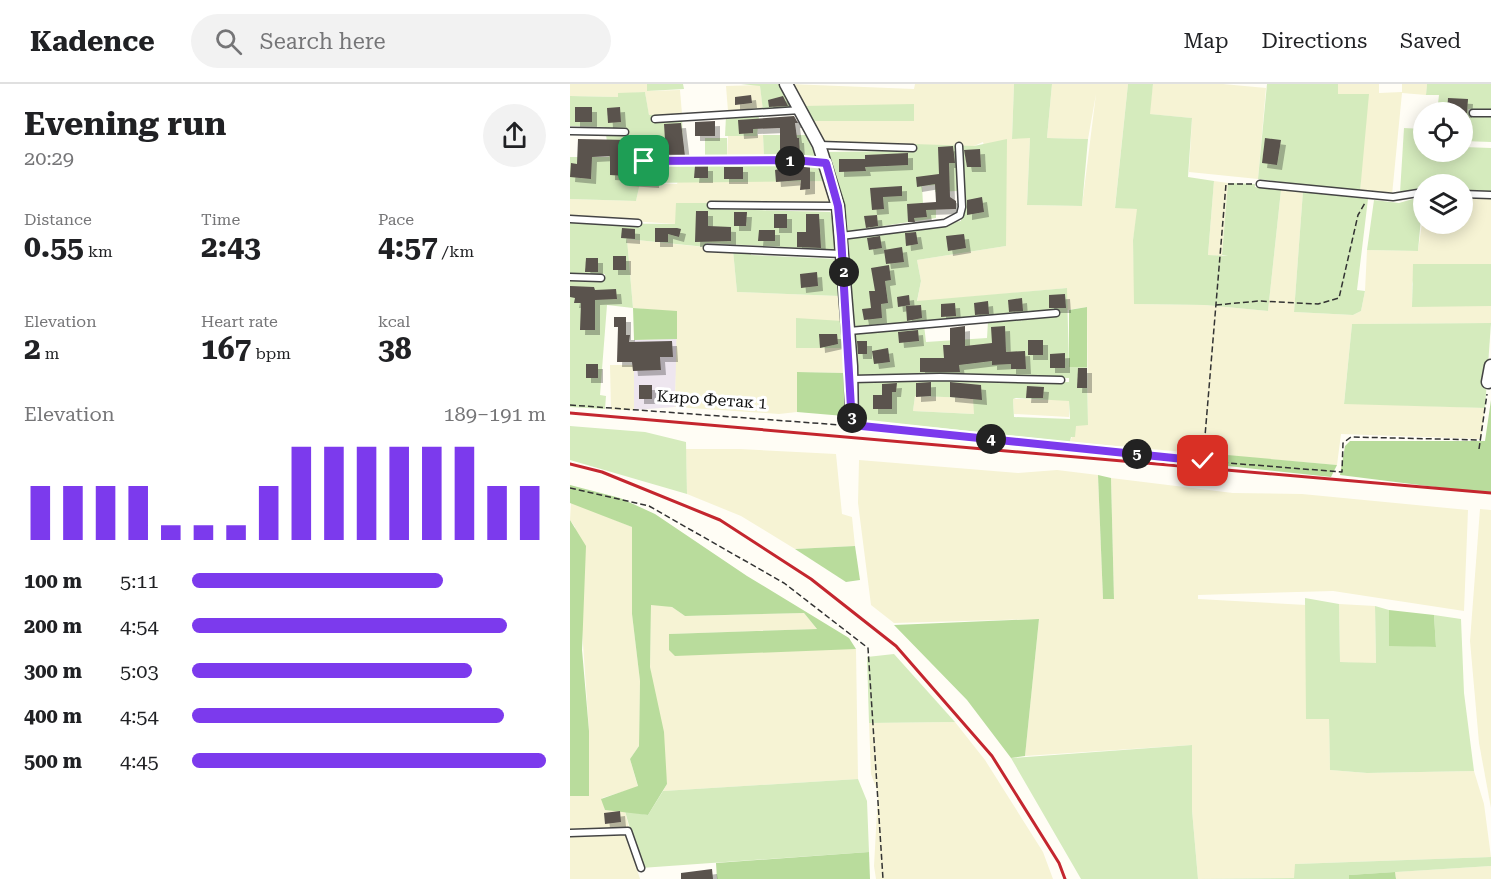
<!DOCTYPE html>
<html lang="en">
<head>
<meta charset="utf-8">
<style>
  :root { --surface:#fff; --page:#f2f2f2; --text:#202124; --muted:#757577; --line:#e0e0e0; --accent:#7c3aed }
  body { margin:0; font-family:"Roboto Serif",serif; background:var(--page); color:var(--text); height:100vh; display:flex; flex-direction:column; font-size:22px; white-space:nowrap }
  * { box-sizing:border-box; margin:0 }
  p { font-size:20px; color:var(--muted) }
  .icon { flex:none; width:33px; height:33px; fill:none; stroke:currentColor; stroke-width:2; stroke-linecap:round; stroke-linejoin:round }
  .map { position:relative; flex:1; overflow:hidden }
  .details { display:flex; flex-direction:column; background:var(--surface); width:570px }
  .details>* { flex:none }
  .buttons { position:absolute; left:843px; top:18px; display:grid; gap:12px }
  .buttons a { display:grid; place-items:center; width:60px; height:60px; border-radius:50%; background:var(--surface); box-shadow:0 3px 15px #0003; font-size:30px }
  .pin { position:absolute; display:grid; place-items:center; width:51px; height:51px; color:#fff; margin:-26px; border-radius:12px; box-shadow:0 3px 9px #0006 }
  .km { position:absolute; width:30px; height:30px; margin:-15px; border-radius:50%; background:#222; color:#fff; font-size:16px; line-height:30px; text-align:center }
  .round { display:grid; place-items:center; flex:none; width:63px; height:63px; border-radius:32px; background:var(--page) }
  .head { display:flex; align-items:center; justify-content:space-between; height:102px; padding:0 24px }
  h1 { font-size:33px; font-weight:700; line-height:45px }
  .metrics { display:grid; grid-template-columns:repeat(3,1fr); gap:9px; height:102px; padding:6px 24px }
  .metrics div { display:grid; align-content:center }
  .metrics b { font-size:30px; font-weight:700 }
  .metrics small { font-size:16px; font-weight:400 }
  .metrics p { font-size:16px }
  .chart { height:168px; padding:12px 24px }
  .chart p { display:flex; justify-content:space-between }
  .chart svg { width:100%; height:108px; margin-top:6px; stroke:var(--accent); stroke-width:6 }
  ul { padding:0 24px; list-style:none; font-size:20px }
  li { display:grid; grid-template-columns:96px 72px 1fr; align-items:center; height:45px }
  li i { height:15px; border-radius:8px; background:var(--accent) }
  header { display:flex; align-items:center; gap:36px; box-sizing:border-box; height:84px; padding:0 30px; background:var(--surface); border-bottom:2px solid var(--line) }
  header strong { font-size:28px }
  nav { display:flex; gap:33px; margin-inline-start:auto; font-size:21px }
  .search { width:420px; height:54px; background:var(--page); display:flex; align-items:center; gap:15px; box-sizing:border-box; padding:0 21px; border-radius:33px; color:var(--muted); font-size:22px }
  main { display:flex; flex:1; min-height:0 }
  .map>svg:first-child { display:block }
  .industrial { fill:#eee6ef }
  .farmland { fill:#f6f3d4 }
  .green { fill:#d5ebbd; fill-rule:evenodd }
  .forest { fill:#b9dc9c }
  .building { fill:#5a524d; filter:url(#shadow) }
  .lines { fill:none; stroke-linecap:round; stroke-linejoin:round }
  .service-casing { stroke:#444; stroke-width:9 }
  .minor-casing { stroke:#444; stroke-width:15 }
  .path { stroke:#333; stroke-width:1.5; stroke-dasharray:6 3; stroke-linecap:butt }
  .service { stroke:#fff; stroke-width:6 }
  .minor { stroke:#fff; stroke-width:12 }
  .rail { stroke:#c4262e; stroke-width:3 }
  .route-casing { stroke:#fff; stroke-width:12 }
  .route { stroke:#7c3aed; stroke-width:8 }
  .labels { text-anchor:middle; stroke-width:6; stroke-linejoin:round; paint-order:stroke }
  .street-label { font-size:16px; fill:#111; stroke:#fff }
</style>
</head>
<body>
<header>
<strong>Kadence</strong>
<div class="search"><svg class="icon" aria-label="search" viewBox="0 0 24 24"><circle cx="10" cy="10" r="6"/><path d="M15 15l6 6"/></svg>Search here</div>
<nav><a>Map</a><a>Directions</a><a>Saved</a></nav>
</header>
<main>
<section class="details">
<div class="head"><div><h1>Evening run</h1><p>20:29</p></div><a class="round"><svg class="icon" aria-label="share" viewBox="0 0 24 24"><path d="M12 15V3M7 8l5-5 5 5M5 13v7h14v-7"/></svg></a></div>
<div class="metrics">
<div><p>Distance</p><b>0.55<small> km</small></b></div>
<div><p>Time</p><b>2:43</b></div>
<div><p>Pace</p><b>4:57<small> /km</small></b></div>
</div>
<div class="metrics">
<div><p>Elevation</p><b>2<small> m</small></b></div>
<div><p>Heart rate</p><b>167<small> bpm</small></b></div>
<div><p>kcal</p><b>38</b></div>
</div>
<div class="chart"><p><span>Elevation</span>189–191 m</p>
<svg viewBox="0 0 160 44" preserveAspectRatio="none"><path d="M5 44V22M15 44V22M25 44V22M35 44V22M45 44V38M55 44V38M65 44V38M75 44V22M85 44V6M95 44V6M105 44V6M115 44V6M125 44V6M135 44V6M145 44V22M155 44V22"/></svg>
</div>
<ul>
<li><b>100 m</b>5:11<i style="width:71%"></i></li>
<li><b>200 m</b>4:54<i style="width:89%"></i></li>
<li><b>300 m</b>5:03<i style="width:79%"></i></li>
<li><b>400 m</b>4:54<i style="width:88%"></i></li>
<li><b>500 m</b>4:45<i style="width:100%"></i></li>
</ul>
</section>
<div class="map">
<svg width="921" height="795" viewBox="0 0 921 795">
  <defs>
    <filter id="shadow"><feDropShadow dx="5" dy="5" stdDeviation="0" flood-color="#0004"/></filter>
  </defs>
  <rect width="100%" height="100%" fill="#fffdf5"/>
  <polygon class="industrial" points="107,255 105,323 64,326 64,256"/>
  <g class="farmland">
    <polygon points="0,0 77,0 77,7 110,6 112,30 79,32 75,8 48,10 48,13 0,12"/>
    <polygon points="219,0 344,5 345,0 444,0 442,54 460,54 457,121 512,122 526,10 518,55 477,54 482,0 558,0 545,123 568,125 563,156 565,220 635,221 698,227 711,106 733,107 724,228 783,231 791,227 795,207 797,166 848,167 853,132 854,140 892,140 893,112 921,113 921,180 848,180 842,200 842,222 921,222 921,239 782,240 774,319 915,324 911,355 771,350 767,381 500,358 506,341 518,341 517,223 497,226 497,204 347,218 351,197 347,176 436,162 413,58 404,62 254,61 243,37 343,37 233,22"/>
    <polygon points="583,0 653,0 696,4 688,95 619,88 622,34 579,30"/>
    <polygon points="768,0 809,0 809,9 832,8 832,0 857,0 856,11 832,9 822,111 790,108 796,11 768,10"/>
    <polygon points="190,1 193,27 158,27 156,2"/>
    <polygon points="193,51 194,73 157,74 158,52"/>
    <polygon points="57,54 75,54 76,74 62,74"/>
    <polygon points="108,97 256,97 261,122 106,119 106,140 0,133 0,115 66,117 70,99 107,100"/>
    <polygon points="644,97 658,99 652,172 638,171"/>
    <polygon points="57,155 163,166 167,208 269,212 272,237 227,264 274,264 274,289 227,288 227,328 209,330 105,323 107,228 63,224"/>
    <polygon points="40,281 64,281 64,326 41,326"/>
    <polygon points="345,312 404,314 404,330 343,327"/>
    <polygon points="443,315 499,316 499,333 444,330"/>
    <polygon points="116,365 170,365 266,370 272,430 282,433 285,462 225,465 171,432 117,410"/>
    <polygon points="289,376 448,389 487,386 528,391 533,515 544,514 541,394 663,409 732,410 898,426 894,527 763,507 628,511 628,515 736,521 736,635 759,634 760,686 797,689 904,687 914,720 921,773 725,780 725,794 628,795 622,726 622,661 455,672 469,535 324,539 301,521 288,419"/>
    <polygon points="1,418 62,443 62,530 70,597 69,662 60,675 68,703 32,714 35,726 55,727 60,748 0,746 0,712 19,712 19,647 5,443 0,436"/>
    <polygon points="910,425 921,426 921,724 909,659 900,557"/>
    <polygon points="90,520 102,523 115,532 234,529 247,545 99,550 234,565 286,565 288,695 93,707 97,700 80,583 81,521"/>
    <polygon points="769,520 805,522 806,580 770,578"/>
    <polygon points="385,638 415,676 473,768 483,795 306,795 304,782 308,709 301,690 299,639"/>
    <polygon points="56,751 70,795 0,795 0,752"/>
    <polygon points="921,782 921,795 826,795 825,788"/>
  </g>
  <g class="green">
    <polygon points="77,0 113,0 114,5 77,7"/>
    <polygon points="171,0 211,0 224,22 193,27 190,2"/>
    <polygon points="444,0 482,0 477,54 518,55 512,122 457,121 460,54 442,55"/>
    <polygon points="558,0 583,0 580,30 622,34 618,93 644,97 638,171 658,172 652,171 658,99 685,100 685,103 711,106 698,227 635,221 564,220 563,156 567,125 545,124"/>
    <polygon points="697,0 768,0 768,10 799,10 790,108 688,95"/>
    <polygon points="857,0 921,0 921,26 898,25 899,30 921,31 921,58 893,57 892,28 867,28 869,11 856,11"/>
    <path d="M75,8l4,23 33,-1 1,44h-7l1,5 135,-1 8,3 6,16 -186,2 -4,18 -66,-2v-42h39l-4,-30 -35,-1v-30l48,1v-4zM75,54l1,20h-14l-5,-19z"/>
    <polygon points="344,20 344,37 243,37 233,22"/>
    <polygon points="156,32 189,32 187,52 155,52"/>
    <polygon points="834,44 853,45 854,68 892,68 893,63 921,64 921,108 893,107 892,100 854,100 853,105 830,109"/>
    <polygon points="193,51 236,51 246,73 194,73"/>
    <rect x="135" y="54" width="22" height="20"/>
    <path d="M437,55l-1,107 -89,14 4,21 -4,20 150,-13 2,79h18l1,58 -12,1 -1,11h-4l-1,5 -219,-24 7,-11 -1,-27 212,2v-4l-212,-3 -5,-27 2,-18 70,-5 2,17 61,-4 1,-17 33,-3 1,4v-8l-171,13 -8,-90 118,-16 1,-53 -5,3v20l-22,1v-7l-13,1 1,18 13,-1v15l-93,14 -17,-80 81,-1v-6l6,-1 61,2zM345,312l58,2 1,16 -61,-3zM446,314l53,3 1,18 -56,-2 -1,-18z"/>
    <polygon points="733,107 798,115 787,206 795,207 791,227 783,231 724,228"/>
    <polygon points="853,112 848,167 797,166 804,116 829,119"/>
    <polygon points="106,119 143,119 143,125 260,128 263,131 266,166 136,159 136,163 57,155 63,224 37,221 30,311 36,312 35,325 0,323 0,194 35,194 35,190 0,189 0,139 105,140"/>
    <polygon points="163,166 181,167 181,171 267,175 269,212 167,208"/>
    <polygon points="843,180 921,180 921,222 842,223"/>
    <polygon points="226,234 272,237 274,264 226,264"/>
    <polygon points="921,239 915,324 774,320 782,240"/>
    <polygon points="0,342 75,348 116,358 117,410 0,376"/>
    <polygon points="735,514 769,520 770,578 806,579 805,522 819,526 819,561 866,563 864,531 891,535 894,609 904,687 797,689 760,686 759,635 736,635"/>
    <polygon points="324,570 385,638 299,639 297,573"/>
    <polygon points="622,661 622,726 628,795 724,794 725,780 921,773 921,782 779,791 779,795 511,795 441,674"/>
    <polygon points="288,695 297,717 299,768 71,784 55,727 78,731 93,707"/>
  </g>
  <g class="forest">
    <polygon points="517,223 517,283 499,283 499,226"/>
    <polygon points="63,224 107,227 107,255 64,256"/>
    <polygon points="227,288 274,289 274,332 227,328"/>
    <polygon points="921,316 921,410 770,391 775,362 780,357 915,357"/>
    <polygon points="635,369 767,381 761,393 629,379"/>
    <polygon points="528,391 541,394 544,515 533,515"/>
    <polygon points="0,401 50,414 85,430 177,492 279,554 286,565 105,572 99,566 99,550 247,545 234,529 115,532 102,523 81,521 80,583 94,648 97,700 78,731 35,726 31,715 68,702 60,675 69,662 70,597 62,530 62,443 0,419"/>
    <polygon points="0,436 16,462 12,566 19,647 19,712 0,712"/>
    <polygon points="285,462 290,496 276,498 225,465"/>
    <polygon points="819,526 864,531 866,563 819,562"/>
    <polygon points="469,535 455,672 441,674 397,616 324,541"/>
    <polygon points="299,768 300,795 147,795 146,779"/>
    <polygon points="825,788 826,795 779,795 779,791"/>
  </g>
  <g class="building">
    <polygon points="181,11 182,19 165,21 165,13"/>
    <polygon points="213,12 218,22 199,23 198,16"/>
    <polygon points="878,14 898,15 897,29 877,28"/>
    <rect x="5" y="23" width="17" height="15"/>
    <polygon points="50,23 51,38 38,39 37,24"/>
    <polygon points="224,32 228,39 225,39 227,54 229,54 230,70 210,70 210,44 183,45 183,49 169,50 168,36"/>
    <polygon points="145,37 145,52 125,52 125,38"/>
    <polygon points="111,39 115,72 96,72 94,40"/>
    <polygon points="695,54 711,56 707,81 692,79"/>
    <polygon points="8,55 59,56 59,82 85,83 84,99 54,97 55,92 40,91 40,72 22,73 21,95 0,93 1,79 7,80"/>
    <polygon points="383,62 385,79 379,79 380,113 386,117 386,125 356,126 357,133 344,134 345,138 338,138 337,120 366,118 365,100 347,103 346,93 369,90 368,63"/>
    <polygon points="410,65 411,83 397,83 394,66"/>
    <polygon points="338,69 338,81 295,83 296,87 269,88 269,75 295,75 295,71"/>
    <polygon points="125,82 138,82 138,94 124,94"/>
    <polygon points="223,82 240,83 240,105 230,106 231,96 206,98 205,86"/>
    <rect x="154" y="83" width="19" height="12"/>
    <polygon points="332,102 332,112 313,113 314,125 302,126 300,104"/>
    <polygon points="412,113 414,128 397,131 397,116"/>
    <polygon points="126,127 138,127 138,142 161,143 161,157 125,158"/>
    <polygon points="164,128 177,128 176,142 164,142"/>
    <rect x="204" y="130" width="13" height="14"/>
    <polygon points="236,130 249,130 251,164 227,163 227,148 236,148"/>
    <polygon points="307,131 308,142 296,144 294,132"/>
    <polygon points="52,144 65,145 65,155 51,154"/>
    <polygon points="85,144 107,144 111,145 109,153 98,150 98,158 85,158"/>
    <polygon points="189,146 205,146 205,157 188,157"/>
    <polygon points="346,148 348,160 336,162 335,149"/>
    <polygon points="394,150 396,164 378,167 376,152"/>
    <polygon points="310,152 312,164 299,166 297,154"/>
    <polygon points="332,163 334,178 316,180 314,166"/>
    <rect x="43" y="172" width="13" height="14"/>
    <polygon points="16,174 28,174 28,188 15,188"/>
    <polygon points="319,181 321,196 315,197 318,219 311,220 312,234 294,236 292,225 301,224 299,207 305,207 301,184"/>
    <polygon points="247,188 248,202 231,204 230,190"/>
    <polygon points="0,202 24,203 25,206 46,205 47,215 25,216 25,246 10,246 11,219 4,219 5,214 0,213"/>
    <polygon points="495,210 496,224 479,224 479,211"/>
    <polygon points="339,211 340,221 328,223 327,213"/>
    <polygon points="452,214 453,227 439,228 438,216"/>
    <polygon points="418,217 419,230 405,231 404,219"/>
    <polygon points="385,219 386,232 371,233 371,220"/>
    <polygon points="351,221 352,234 337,237 336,222"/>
    <polygon points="44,233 56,233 56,251 60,251 59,258 102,257 103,273 90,273 91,286 63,287 62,278 47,278 48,243 44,243"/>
    <polygon points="395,242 395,262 422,259 421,243 435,242 436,268 455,267 456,285 441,285 441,280 422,281 422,277 389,281 390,288 350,288 350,274 374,274 373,261 380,261 380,244"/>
    <polygon points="348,246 349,257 329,259 328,248"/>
    <polygon points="249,250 267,250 268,260 250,264"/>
    <rect x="458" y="256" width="15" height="15"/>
    <polygon points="287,257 297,257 297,270 288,270"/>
    <polygon points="318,264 320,278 304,280 302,267"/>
    <polygon points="495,269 495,284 480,284 480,270"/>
    <rect x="16" y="280" width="12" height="14"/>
    <polygon points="508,284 517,284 517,304 507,304"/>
    <polygon points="361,298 361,312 346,313 346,299"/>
    <polygon points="380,298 411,301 412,316 380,313"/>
    <polygon points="327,299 326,308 322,308 322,325 303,325 303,311 312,311 312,300"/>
    <rect x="69" y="301" width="13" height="14"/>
    <polygon points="457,302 474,303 473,314 456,314"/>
    <polygon points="50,727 51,738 35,740 34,729"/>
    <polygon points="142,785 143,795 111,795 111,789"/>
  </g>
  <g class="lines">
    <defs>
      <g id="service">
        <polyline points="903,29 921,29"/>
        <polyline points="85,35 231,26"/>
        <polyline points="0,47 55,48"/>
        <polyline points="250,61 343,64"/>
        <polyline points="74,77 224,77 256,79"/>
        <polyline points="690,100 823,113 854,108"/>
        <polyline points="892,110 921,111"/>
        <polyline points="141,121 268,122"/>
        <polyline points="0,135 68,139"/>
        <polyline points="271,152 375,139 390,131 392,123 389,62"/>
        <polyline points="137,164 272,170"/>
        <polyline points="0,193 31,194"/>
        <polyline points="279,247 486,229"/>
        <polyline points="282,295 370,293 491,296"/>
        <polyline points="0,749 58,747 71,784"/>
      </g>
      <g id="minor">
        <polyline points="216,0 249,61 268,122 281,282 282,341"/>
        <polyline points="918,298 921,282"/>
      </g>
    </defs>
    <use href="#service" class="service-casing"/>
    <use href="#minor" class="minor-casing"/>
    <g class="path">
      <polyline points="646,221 689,217 748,220 769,214 788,131 795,119"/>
      <polyline points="0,321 271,341"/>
      <polyline points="294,342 633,377 772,388 773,359 781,353 911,356"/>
      <polyline points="909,365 917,310"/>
      <polyline points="633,376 656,100 683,100"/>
      <polyline points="0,404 79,422 214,499 298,564 313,795"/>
    </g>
    <use href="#service" class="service"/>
    <use href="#minor" class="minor"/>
    <g class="rail">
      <polyline points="0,329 921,409"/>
      <polyline points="0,380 32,388 150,436 241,495 326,562 422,672 489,779 495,795"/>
    </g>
  </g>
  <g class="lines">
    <defs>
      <polyline id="route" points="74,77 224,76 256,79 268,122 271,152 282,341 633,377"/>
    </defs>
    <use href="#route" class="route-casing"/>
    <use href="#route" class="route"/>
  </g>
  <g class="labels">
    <g class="street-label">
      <text transform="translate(142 315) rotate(4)" y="6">Киро Фетак 1</text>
    </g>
  </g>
</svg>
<div class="buttons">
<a><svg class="icon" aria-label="locate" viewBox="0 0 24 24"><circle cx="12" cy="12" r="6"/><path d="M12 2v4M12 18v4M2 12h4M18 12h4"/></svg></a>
<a><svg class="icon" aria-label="layers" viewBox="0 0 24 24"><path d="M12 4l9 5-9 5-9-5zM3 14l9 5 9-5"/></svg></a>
</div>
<div class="pin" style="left:74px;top:77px;background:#1e9e55"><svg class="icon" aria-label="arrive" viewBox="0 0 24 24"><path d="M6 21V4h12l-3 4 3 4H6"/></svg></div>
<div class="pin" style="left:633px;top:377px;background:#d93025"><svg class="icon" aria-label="check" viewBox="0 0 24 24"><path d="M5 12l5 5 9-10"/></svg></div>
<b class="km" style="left:220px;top:77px">1</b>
<b class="km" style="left:274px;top:188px">2</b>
<b class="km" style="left:282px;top:334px">3</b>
<b class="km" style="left:421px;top:355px">4</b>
<b class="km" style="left:567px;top:370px">5</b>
</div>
</main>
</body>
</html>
